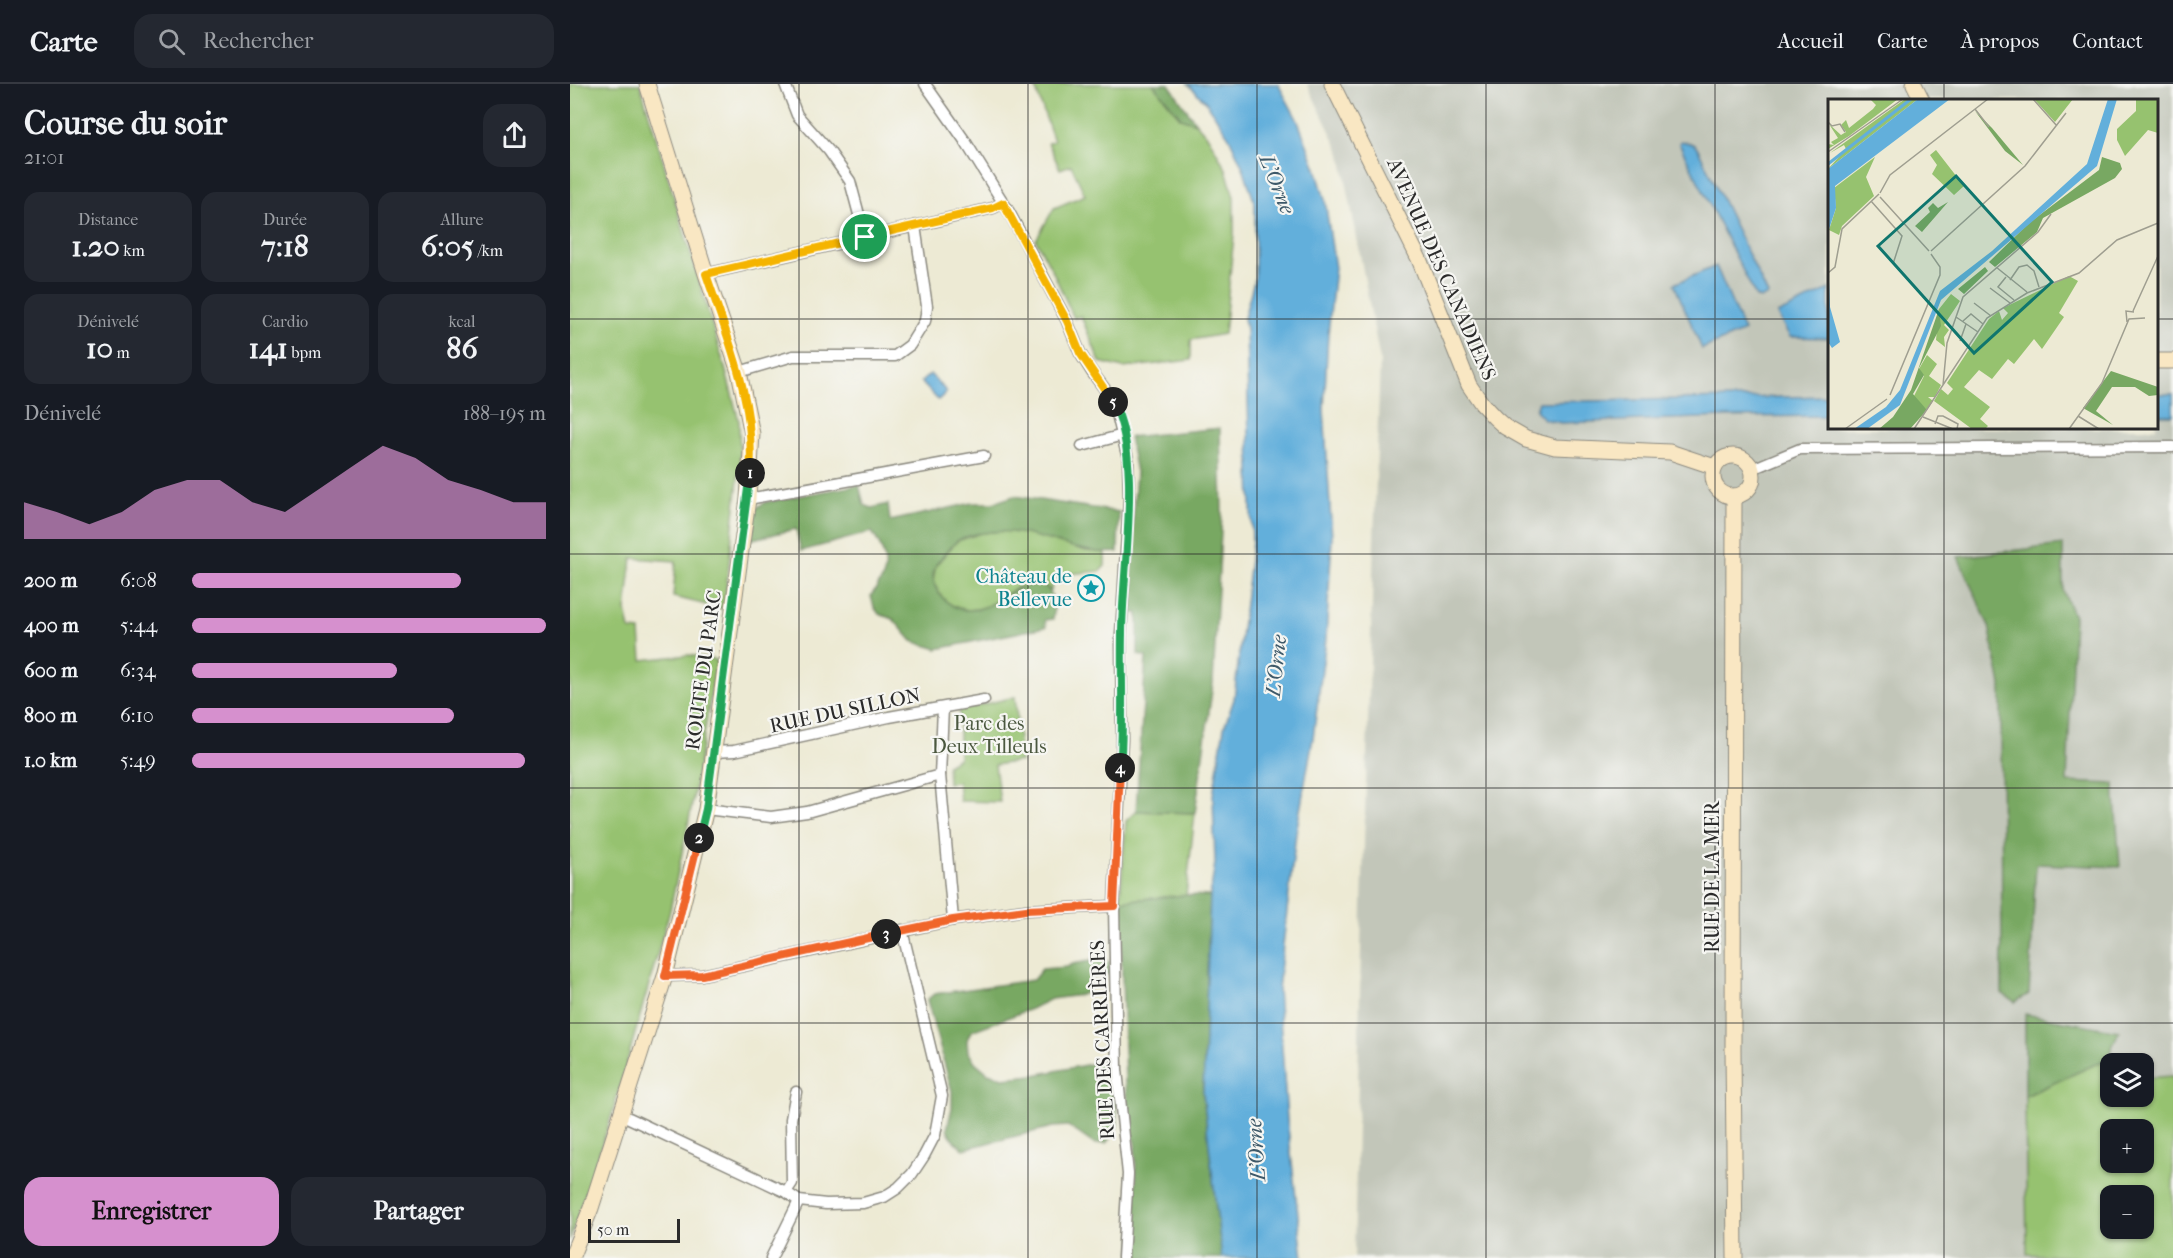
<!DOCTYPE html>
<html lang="fr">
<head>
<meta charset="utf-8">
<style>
  :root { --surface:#171b24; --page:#242831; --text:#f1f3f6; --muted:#9ea1a6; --line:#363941; --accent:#d690ce }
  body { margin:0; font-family:"IM FELL French Canon",serif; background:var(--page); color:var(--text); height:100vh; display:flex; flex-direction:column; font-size:22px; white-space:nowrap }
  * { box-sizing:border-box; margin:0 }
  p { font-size:20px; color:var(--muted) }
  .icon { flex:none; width:33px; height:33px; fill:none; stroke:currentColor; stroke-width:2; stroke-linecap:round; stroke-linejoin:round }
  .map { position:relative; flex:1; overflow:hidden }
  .sheet { display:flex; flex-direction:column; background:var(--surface); width:570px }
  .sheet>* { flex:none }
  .controls { position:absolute; left:1530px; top:969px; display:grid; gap:12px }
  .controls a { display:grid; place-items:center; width:54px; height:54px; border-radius:12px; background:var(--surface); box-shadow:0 2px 4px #0004; font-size:30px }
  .scale { position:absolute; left:18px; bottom:15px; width:92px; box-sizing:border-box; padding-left:6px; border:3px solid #2b2b2b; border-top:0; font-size:16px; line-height:21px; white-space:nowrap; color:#2b2b2b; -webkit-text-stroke:4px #f6f6f2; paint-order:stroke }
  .pin { position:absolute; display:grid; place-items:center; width:51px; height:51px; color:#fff; margin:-26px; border:3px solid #fff; border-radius:50%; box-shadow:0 2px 6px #0007 }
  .km { position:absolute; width:30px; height:30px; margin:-15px; border-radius:50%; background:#222; color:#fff; font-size:16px; line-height:30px; text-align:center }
  .round { display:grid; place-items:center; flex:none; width:63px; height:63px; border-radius:18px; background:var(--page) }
  .headline { display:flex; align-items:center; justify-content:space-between; height:102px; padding:0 24px }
  h1 { font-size:33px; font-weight:700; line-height:45px }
  .stats { display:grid; grid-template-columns:repeat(3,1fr); gap:9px; height:102px; padding:6px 24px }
  .stats div { display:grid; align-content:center; border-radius:15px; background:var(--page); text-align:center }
  .stats b { font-size:30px; font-weight:700 }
  .stats small { font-size:16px; font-weight:400 }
  .stats p { font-size:16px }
  .chart { height:168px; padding:12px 24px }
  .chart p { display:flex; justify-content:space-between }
  .chart svg { width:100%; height:108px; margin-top:6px; fill:var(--accent); opacity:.7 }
  .cta { display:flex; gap:12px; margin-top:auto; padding:12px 24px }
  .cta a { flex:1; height:69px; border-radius:18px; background:var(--accent); color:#111; font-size:24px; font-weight:700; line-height:69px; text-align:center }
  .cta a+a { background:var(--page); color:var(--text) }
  ul { padding:0 24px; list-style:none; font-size:20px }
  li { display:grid; grid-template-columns:96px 72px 1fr; align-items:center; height:45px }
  li i { height:15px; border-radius:8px; background:var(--accent) }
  header { display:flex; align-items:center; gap:36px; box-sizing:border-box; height:84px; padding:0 30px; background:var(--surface); border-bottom:2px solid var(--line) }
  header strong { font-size:28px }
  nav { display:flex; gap:33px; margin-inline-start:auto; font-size:21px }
  .search { width:420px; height:54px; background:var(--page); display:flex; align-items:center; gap:15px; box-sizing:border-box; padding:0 21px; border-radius:18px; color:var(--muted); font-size:22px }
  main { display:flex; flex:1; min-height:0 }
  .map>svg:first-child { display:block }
  .industrial { fill:#c2c6b9; fill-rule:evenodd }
  .green { fill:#96c26f; stroke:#60764d; stroke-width:1.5; fill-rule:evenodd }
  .forest { fill:#78a862; stroke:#526a46; stroke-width:1.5 }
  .water { fill:#62afdb; stroke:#466d83; stroke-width:1.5 }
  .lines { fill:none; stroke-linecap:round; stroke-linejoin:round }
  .street-casing { stroke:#8c8a80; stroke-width:13 }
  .secondary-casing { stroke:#8c8a80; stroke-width:17 }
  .street { stroke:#fff; stroke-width:10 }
  .secondary { stroke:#f9e7c3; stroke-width:15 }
  .split-1-casing { stroke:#fff; stroke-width:12 }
  .split-2-casing { stroke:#fff; stroke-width:12 }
  .split-3-casing { stroke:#fff; stroke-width:12 }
  .split-4-casing { stroke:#fff; stroke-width:12 }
  .split-5-casing { stroke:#fff; stroke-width:12 }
  .split-6-casing { stroke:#fff; stroke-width:12 }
  .split-1 { stroke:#f5b400; stroke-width:8 }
  .split-2 { stroke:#22a559; stroke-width:8 }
  .split-3 { stroke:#f0652b; stroke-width:8 }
  .split-4 { stroke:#f0652b; stroke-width:8 }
  .split-5 { stroke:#22a559; stroke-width:8 }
  .split-6 { stroke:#f5b400; stroke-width:8 }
  .grid { fill:none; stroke:#2b2b2b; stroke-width:1.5; stroke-opacity:0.55 }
  .labels { text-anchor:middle; stroke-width:4.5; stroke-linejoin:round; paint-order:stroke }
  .street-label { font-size:20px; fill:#2b2b2b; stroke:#f6f6f2 }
  .culture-label { font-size:20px; fill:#0d838f; stroke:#f6f6f2; text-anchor:end }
  .park-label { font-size:20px; fill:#4b583f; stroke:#f6f6f2 }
  .water-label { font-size:21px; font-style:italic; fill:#3e5969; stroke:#f6f6f2 }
  .inset-river { fill:none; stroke:#62afdb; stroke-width:3 }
  .inset-road { fill:none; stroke:#9f9e90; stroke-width:1.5 }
  .view { fill:#0f766e; fill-opacity:0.15; stroke:#0f766e; stroke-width:3 }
  .inset-edge { fill:none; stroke:#2b2b2b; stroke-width:3 }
</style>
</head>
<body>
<header>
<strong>Carte</strong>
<div class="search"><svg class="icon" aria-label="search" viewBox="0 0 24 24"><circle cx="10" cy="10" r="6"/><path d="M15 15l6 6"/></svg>Rechercher</div>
<nav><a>Accueil</a><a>Carte</a><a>À propos</a><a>Contact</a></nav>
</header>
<main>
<section class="sheet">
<div class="headline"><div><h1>Course du soir</h1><p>21:01</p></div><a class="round"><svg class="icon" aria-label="share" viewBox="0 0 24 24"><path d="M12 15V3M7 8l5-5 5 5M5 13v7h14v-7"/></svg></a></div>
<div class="stats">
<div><p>Distance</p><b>1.20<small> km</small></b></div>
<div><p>Durée</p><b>7:18</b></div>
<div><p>Allure</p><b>6:05<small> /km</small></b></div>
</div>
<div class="stats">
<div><p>Dénivelé</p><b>10<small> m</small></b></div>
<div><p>Cardio</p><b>141<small> bpm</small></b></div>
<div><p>kcal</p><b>86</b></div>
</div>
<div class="chart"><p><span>Dénivelé</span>188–195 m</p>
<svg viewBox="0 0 160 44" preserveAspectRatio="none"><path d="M0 44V29L10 33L20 38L30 33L40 24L50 20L60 20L70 29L80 33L90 24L100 15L110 6L120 11L130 20L140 24L150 29L160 29V44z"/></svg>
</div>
<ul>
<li><b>200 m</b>6:08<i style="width:76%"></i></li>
<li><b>400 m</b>5:44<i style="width:100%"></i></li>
<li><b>600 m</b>6:34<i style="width:58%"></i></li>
<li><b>800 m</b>6:10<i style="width:74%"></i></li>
<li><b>1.0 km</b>5:49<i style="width:94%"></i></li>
</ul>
<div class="cta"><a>Enregistrer</a><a>Partager</a></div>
</section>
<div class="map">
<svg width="1603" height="1174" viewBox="0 0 1603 1174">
  <rect width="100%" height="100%" fill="#f6f6f2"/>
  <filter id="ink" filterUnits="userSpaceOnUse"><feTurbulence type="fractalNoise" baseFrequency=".0167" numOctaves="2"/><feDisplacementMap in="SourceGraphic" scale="12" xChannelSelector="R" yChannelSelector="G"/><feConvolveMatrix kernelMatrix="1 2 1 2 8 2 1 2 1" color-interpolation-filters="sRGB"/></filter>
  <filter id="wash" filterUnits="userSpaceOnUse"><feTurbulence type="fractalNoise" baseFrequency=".008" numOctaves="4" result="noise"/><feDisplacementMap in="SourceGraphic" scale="24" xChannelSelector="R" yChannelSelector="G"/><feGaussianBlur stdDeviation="1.35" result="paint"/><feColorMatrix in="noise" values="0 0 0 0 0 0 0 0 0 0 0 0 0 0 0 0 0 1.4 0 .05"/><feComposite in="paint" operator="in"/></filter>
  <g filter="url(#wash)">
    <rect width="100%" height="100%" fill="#edead4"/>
    <path class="industrial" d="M737,0h866v1174h-819l8,-354 18,-544 -39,-206zM1260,16h326v328h-326zM1540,980h34v32h-34zM1540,1046h34v32h-34zM1540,1112h34v32h-34z"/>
    <g class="green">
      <polygon points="0,0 70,0 155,284 169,337 170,377 154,525 103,513 106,477 62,474 56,526 60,546 70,547 72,576 119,571 147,576 121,726 100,826 43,1027 0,1156"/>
      <polygon points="464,0 583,0 611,34 626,39 639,54 656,85 664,113 664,151 654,250 621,256 621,276 553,284 530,278 511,232 504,234 484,190 466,156 484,124 515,111 501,81 490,85 478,59 484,57"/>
      <polygon points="438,446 470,452 516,467 535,469 535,482 530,487 489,491 483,497 481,507 473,500 448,503 416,523 408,525 398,526 385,523 375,517 369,509 363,496 366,481 387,457 412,449"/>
      <polygon points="445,613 451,677 425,681 430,718 390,717 388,698 378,699 377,681 389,674 389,626"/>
      <polygon points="566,727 625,729 616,811 550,817 556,737"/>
      <path d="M1537,975l7,4 -4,1v32h34v-18l29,-2v182h-87l-59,-4 -2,-158zM1540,1046h34v32h-34zM1540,1112h34v32h-34z"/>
    </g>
    <g class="forest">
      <polygon points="583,0 599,0 626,39 611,34"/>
      <polygon points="650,344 652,429 643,599 625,729 566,727 576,573 568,571 568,529 557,529 566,388 559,353"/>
      <path d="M289,401l5,20 8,3 16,-4 2,17 82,-18h21l21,-7 105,16 -1,40c-47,5 -85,-28 -135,-19 -7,1 -19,4 -26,8 -4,3 -19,20 -21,24 -10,21 11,44 31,45 27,2 44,-28 76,-26 11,10 13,20 10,35l-8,1 1,7 -109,22 -25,-8 -19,-22 -14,-5 -5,-7 -3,-11c4,-7 11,-14 13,-22 5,-14 -4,-30 -12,-42l-71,19 -5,-22 -47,11 7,-32 10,-6z"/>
      <polygon points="1493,461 1493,506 1504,533 1497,698 1544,700 1550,783 1466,780 1459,910 1445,918 1432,909 1431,601 1419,542 1388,473"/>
      <polygon points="616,811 640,812 633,1009 652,1174 561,1174 566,1098 565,1059 560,1045 555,999 550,817"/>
      <polygon points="530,875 540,878 540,890 530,890 522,894 517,908 511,911 481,915 461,925 401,947 397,956 398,968 405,978 418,989 433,994 464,991 542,976 548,1040 544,1050 536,1059 524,1060 498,1042 483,1043 394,1065 384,1057 377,1045 382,1024 382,1007 357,916 364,910 463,896 472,885 497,883 503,880"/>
      <polygon points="1455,930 1549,947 1537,975 1455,1012"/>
    </g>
    <g class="water">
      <polygon points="618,0 708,0 727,35 746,84 755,116 765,184 758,250 754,325 762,454 756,555 743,654 726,749 708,905 717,1035 733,1174 652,1174 633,1009 640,812 645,779 643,711 654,644 664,615 682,458 676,246 674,234 685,193 685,120 674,86 659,53 636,18"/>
      <polygon points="1111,57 1123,60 1128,65 1198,211 1190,215 1186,213 1109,59"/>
      <polygon points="1146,182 1174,247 1132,265 1104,200"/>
      <polygon points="1259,205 1259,254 1220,253 1207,230"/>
      <polygon points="360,290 377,308 368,316 351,298"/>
      <polygon points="1586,310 1603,310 1603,331 1587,331"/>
      <polygon points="1259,312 1259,332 1157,333 991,339 974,335 966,326 969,318"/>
    </g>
  </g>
  <g filter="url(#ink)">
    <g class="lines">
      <defs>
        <g id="street">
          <polyline points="215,0 227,31 259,67 280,97 295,153"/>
          <polyline points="355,0 395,57 439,128 497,237 510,269 522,288 537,308 545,322 558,375 559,415 551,550 552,656 544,822 547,986 558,1090 553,1174"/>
          <polyline points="136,190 423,124 433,119"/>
          <polyline points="169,288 223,272 325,272 340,261 355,237 357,222 345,142"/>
          <polyline points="512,362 553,351"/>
          <polyline points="1182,385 1230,365 1603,363"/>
          <polyline points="178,415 414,372"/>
          <polyline points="143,668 164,667 319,633 414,616"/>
          <polyline points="370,691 373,624"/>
          <polyline points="136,725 201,733 237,728 370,691 383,836"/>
          <polyline points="95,892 132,891 383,836 456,826 544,822"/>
          <polyline points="51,1032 59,1034 216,1108 229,1117 256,1120 293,1119 314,1113 328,1104 342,1090 354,1072 365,1051 372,1012 332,846"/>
          <polyline points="216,1108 222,1099 221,1035 226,1008"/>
          <polyline points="201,1174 229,1117"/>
        </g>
        <g id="secondary">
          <polyline points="762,0 849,175 899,301 912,320 925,334 935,343 956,355 985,363 1100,368 1145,383"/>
          <polyline points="1344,0 1352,16"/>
          <polyline points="1586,277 1603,277"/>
          <circle cx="1163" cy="392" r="20"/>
          <polyline points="1164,412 1163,966 1165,1174"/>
          <polyline points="1,1174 21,1124 95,892 136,725 178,415 182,350 169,288 136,190 77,0"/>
        </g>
      </defs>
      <use href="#street" class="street-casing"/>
      <use href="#secondary" class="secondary-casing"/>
      <use href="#street" class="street"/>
      <use href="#secondary" class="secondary"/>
    </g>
  </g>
  <g class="lines" filter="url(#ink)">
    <defs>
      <path id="split-1" d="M180,389c6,-70 -22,-134 -44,-199l159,-37"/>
      <polyline id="split-2" points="129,754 136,725 180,389"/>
      <polyline id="split-3" points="129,754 95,892 132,891 316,850"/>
      <polyline id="split-4" points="316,850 383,836 456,826 544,822 550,684"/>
      <path id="split-5" d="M543,318c30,56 9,168 9,232 -1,45 2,89 -2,134"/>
      <polyline id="split-6" points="295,153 423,124 433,119 497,237 510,269 543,318"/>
    </defs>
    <use href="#split-1" class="split-1-casing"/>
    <use href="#split-2" class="split-2-casing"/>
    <use href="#split-3" class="split-3-casing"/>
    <use href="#split-4" class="split-4-casing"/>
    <use href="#split-5" class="split-5-casing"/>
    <use href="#split-6" class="split-6-casing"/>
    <use href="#split-1" class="split-1"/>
    <use href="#split-2" class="split-2"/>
    <use href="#split-3" class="split-3"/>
    <use href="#split-4" class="split-4"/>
    <use href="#split-5" class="split-5"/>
    <use href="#split-6" class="split-6"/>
  </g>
  <path class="grid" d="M229,0v1174M458,0v1174M687,0v1174M916,0v1174M1145,0v1174M1374,0v16M0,235h1260M1586,235h17M1374,344v830M0,470h1603M0,704h1603M0,939h1603"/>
  <defs>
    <symbol id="sight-ring" viewBox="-11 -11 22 22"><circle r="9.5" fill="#f6f6f2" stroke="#0f9aa8" stroke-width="1.5"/><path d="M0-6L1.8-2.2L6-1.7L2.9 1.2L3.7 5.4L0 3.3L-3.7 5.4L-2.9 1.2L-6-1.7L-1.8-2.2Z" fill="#0f9aa8"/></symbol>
  </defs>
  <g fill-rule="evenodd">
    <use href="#sight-ring" x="506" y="489" width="30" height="30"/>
  </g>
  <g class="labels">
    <g class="street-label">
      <text transform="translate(872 185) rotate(66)" y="7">AVENUE DES CANADIENS</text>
      <text transform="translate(133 586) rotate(-82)" y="7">ROUTE DU PARC</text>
      <text transform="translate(275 626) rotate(-12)" y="7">RUE DU SILLON</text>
      <text transform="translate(1142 793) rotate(-90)" y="7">RUE DE LA MER</text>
      <text transform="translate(532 956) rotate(-93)" y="7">RUE DES CARRIÈRES</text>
    </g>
    <g class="culture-label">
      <text x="502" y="499">Château de<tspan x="502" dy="23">Bellevue</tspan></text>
    </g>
    <g class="park-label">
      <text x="419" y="646">Parc des<tspan x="419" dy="23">Deux Tilleuls</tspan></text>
    </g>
    <g class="water-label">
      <text transform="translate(707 100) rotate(68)" y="7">L'Orne</text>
      <text transform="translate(706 582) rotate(-84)" y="7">L'Orne</text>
      <text transform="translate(686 1066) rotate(-94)" y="7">L'Orne</text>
    </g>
  </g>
  <g transform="translate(1258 15)">
    <rect width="330" height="330" fill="#edead4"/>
    <path d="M42,0h28l-49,37 -21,13v-5l6,1 -3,-3 7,-4 -9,-14 12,11 5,-3 -5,-7 5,-5 3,8 24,-19 3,-4zM77,0h13l-90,70 18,-20 -2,-4 -14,8zM206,0h39l-18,23zM308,0h22v34l-10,-3 -23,26 -8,-16v-11l19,-18zM108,51l28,36 -10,9 -22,-21 5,-9 -7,-10zM47,58l-9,20 8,19 -32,30 -3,9 -10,-5 7,-22 -2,-20zM241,177l9,5 -19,32 5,4 -22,32 -8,-10 -20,25 -6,-5 -16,20 -13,-9 -15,17 26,20 -10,12 8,7 -3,3h-13l-38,-28 7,-12 7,6 5,-6 -6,-6 42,-64 10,-8 3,9 6,-7 -5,-5zM123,195l9,7 -16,24 5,5 -5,7 1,10 -9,-7 3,-31zM99,256l10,9 -8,12 12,9 -6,12h-7l5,4 -6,9 -14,-12 11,-22 -5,-7z" fill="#96c26f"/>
    <path d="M147,12l17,17 31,37 -18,-14zM274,58l18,6 2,6 -7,9 -72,40 -6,14 -42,35 -6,-5 40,-39 70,-53zM120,103l-26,30 -7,-6 15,-14 -2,-4 5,-5 5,5zM157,168l3,4 -24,23 -6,-5zM111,210l2,17 -22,42 5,7 -11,19 14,16 -17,19h-31l14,-12 18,-27zM283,272l47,16v8l-9,1 -14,-9h-23l-16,24 17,14 -30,-17z" fill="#78a862"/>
    <path d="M90,0h32l-115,87 1,22 -8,24v-63zM280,0h9l-20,67 -156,134 -41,105 -33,24h-13l32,-22 14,-17 40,-99 52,-40 95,-87zM1,181l1,27 10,35 -8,6 -4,-6z" fill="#62afdb"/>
    <path class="inset-river" d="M0,65l83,-65"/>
    <path class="inset-road" d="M205,0l24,27M147,10l14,18M0,23l4,4 8,-2 5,8M0,53l75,-53M52,94l10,-18 98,-76M52,98l49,54M43,102l31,35 -9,28M103,152l94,-85 41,-53M168,168l31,25M0,174l7,-6 7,-38 37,-35M178,178l-8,10 16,13M182,181l9,-13 8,-2 7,6 5,16M162,189l20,15M146,204l17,13M305,212l25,-55M128,218l22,15M135,222l8,-7 12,10M299,223l-1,-11 8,1M132,242l6,-17M115,286l4,-42 16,-46 75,-65 13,-18M62,296l50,-120v-8l-9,-13M250,317l21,13M95,318l30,12M107,325l3,-8h5l15,8 -1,5M17,330l42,-30M86,330l73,-111 40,-25 52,-20 38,-33 41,-17M241,330l33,-46 27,-64 16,-1"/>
    <path class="view" d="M128,77l96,106 -78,71 -96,-107z"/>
    <rect width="330" height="330" class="inset-edge"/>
  </g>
</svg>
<div class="controls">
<a><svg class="icon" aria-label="layers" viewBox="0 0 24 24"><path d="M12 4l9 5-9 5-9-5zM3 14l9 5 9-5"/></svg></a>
<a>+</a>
<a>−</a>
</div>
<div class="scale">50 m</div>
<div class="pin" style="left:295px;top:153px;background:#1e9e55"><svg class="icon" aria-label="arrive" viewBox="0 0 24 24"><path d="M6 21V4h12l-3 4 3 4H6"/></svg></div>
<b class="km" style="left:180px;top:389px">1</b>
<b class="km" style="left:129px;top:754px">2</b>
<b class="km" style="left:316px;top:850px">3</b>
<b class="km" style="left:550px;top:684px">4</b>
<b class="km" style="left:543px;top:318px">5</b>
</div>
</main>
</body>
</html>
